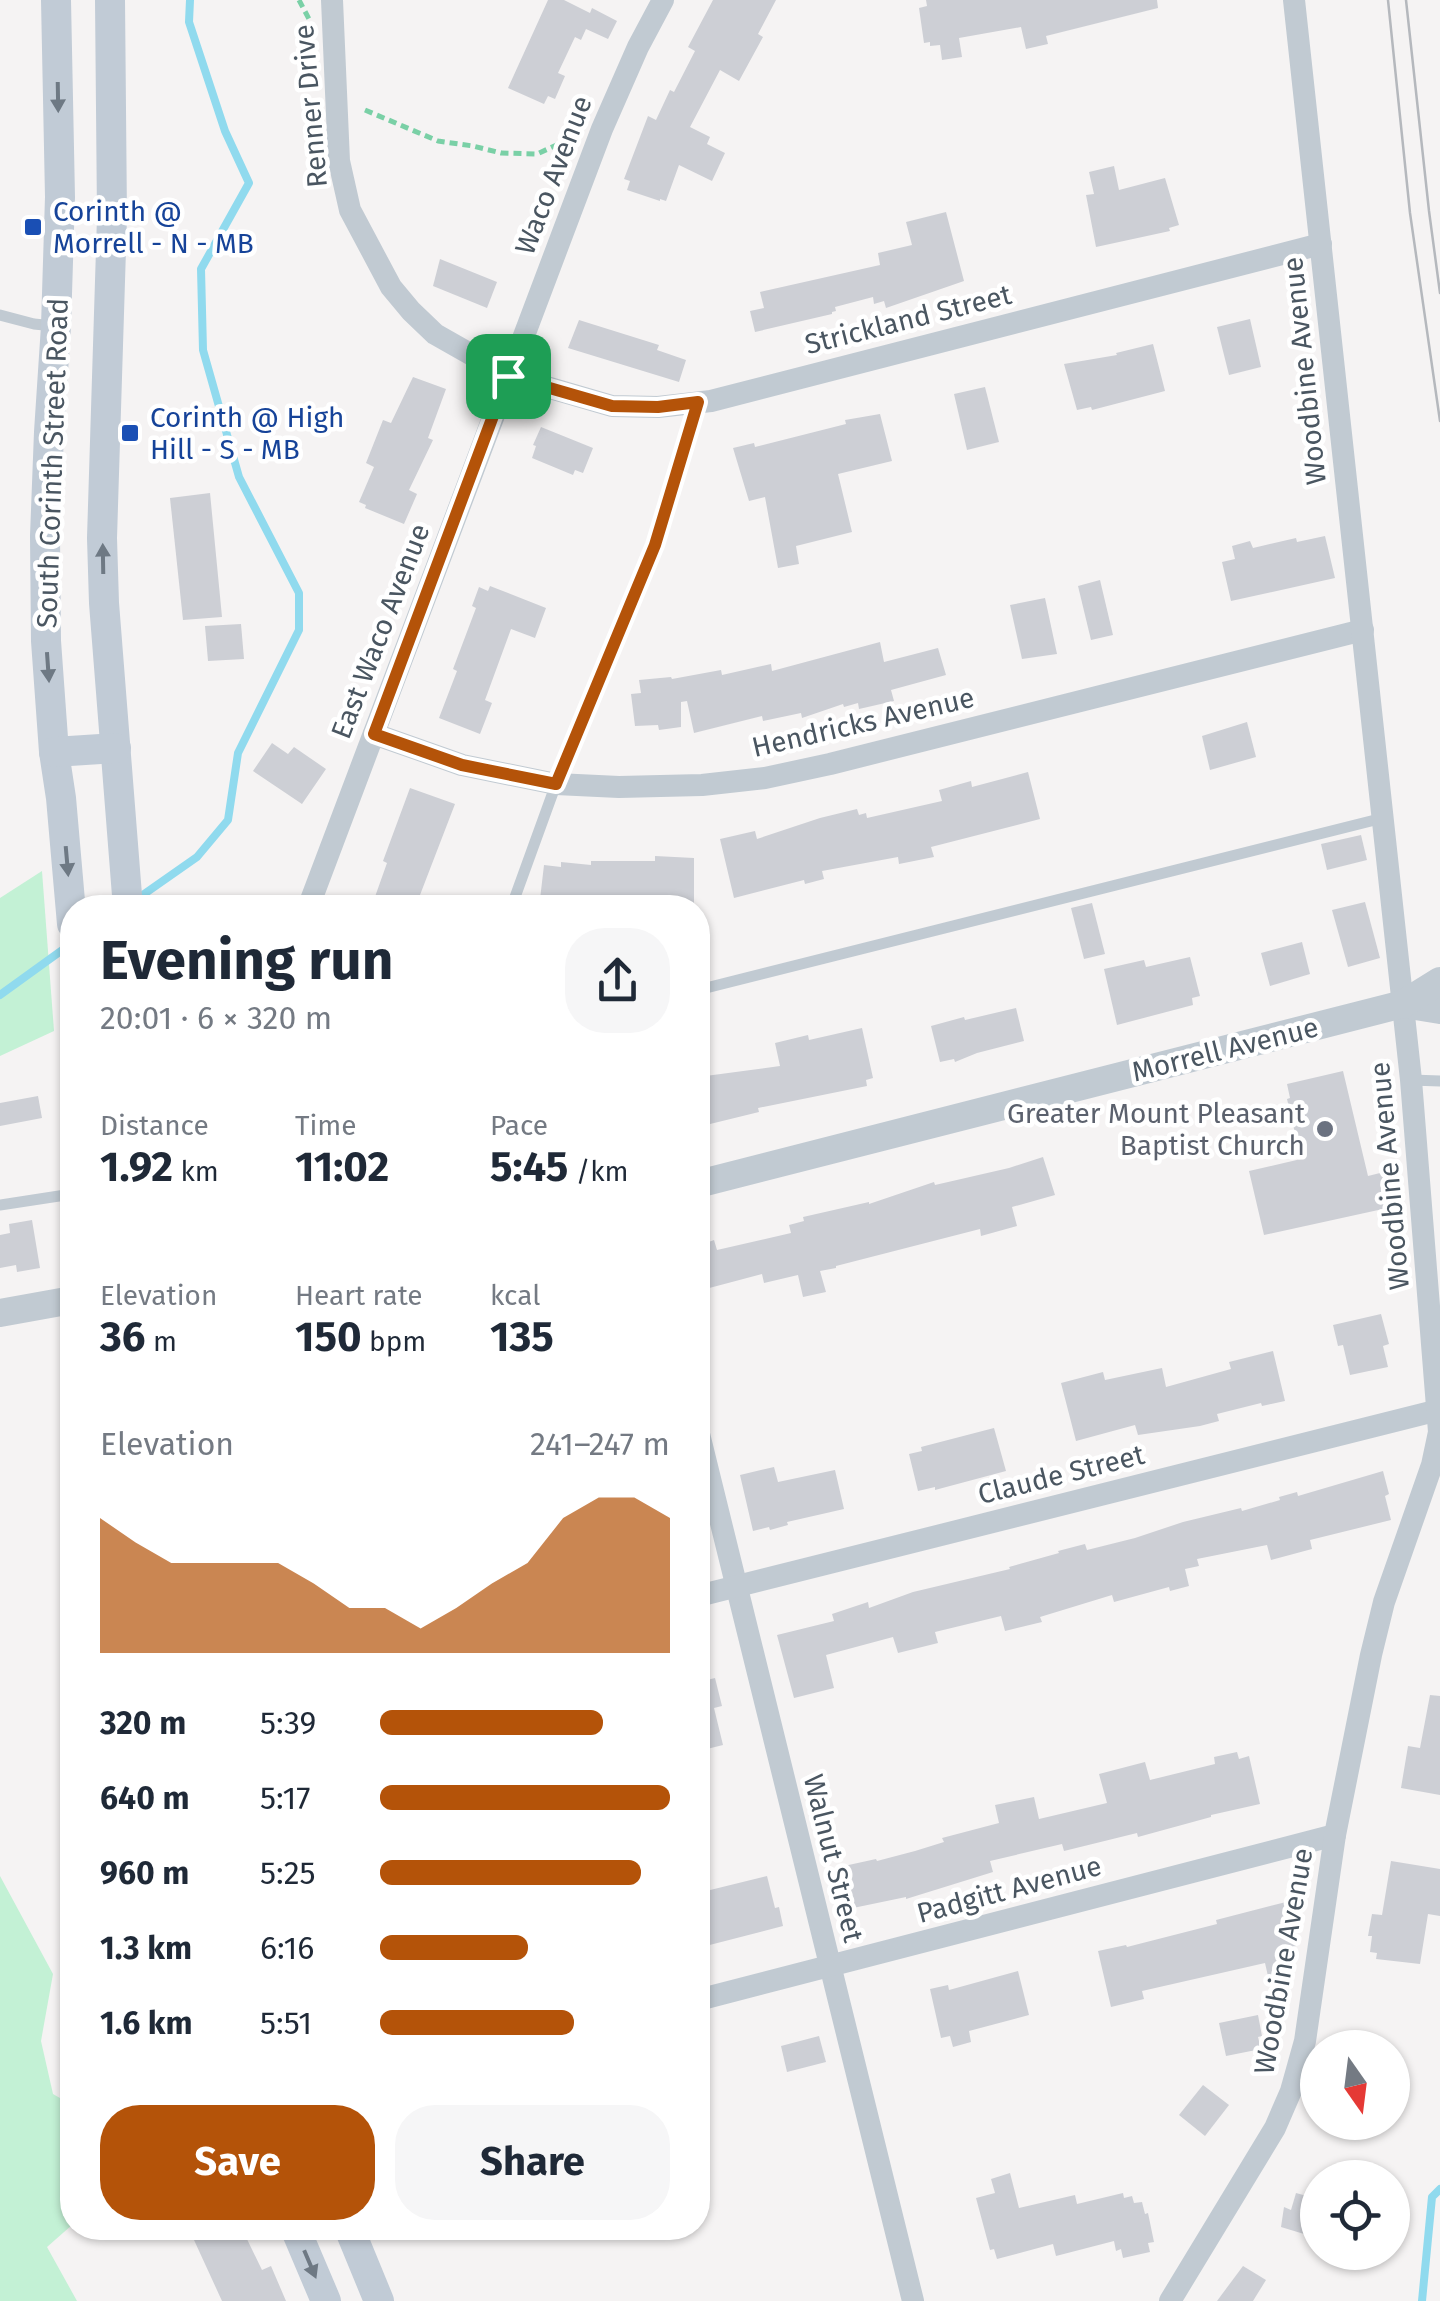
<!DOCTYPE html>
<html lang="en">
<head>
<meta charset="utf-8">
<style>
  :root { --surface:#fff; --page:#f6f6f7; --text:#1f2937; --muted:#747a83; --accent:#b45309 }
  body { margin:0; font-family:"Fira Sans",sans-serif; background:var(--page); color:var(--text); height:100vh; display:flex; flex-direction:column; font-size:38px; white-space:nowrap }
  * { box-sizing:border-box; margin:0 }
  p { font-size:32px; color:var(--muted) }
  .icon { flex:none; width:55px; height:55px; fill:none; stroke:currentColor; stroke-width:2; stroke-linecap:round; stroke-linejoin:round }
  .map { position:relative; flex:1; overflow:hidden }
  .details { position:absolute; left:60px; top:895px; width:650px; height:1345px; display:flex; flex-direction:column; background:var(--surface); border-radius:40px; box-shadow:0 2px 8px #0004 }
  .details>* { flex:none }
  .needle { width:65px; rotate:166deg }
  .controls { position:absolute; left:1300px; top:2030px; display:grid; gap:20px }
  .controls a { display:grid; place-items:center; width:110px; height:110px; border-radius:50%; background:var(--surface); box-shadow:0 2px 8px #0004; font-size:50px }
  .pin { position:absolute; display:grid; place-items:center; width:85px; height:85px; color:#fff; margin:-42px; border-radius:20px; box-shadow:0 5px 15px #0006 }
  .round { display:grid; place-items:center; flex:none; width:105px; height:105px; border-radius:40px; background:var(--page) }
  .summary { display:flex; align-items:center; justify-content:space-between; height:170px; padding:0 40px }
  h1 { font-size:55px; font-weight:700; line-height:75px }
  .metrics { display:grid; grid-template-columns:repeat(3,1fr); gap:15px; height:170px; padding:10px 40px }
  .metrics div { display:grid; align-content:center }
  .metrics b { font-size:42px; font-weight:700 }
  .metrics small { font-size:28px; font-weight:400 }
  .metrics p { font-size:28px }
  .chart { height:280px; padding:20px 40px }
  .chart p { display:flex; justify-content:space-between }
  .chart svg { width:100%; height:180px; margin-top:10px; fill:var(--accent); opacity:.7 }
  .cta { display:flex; gap:20px; margin-top:auto; padding:20px 40px }
  .cta a { flex:1; height:115px; border-radius:40px; background:var(--accent); color:#fff; font-size:40px; font-weight:700; line-height:115px; text-align:center }
  .cta a+a { background:var(--page); color:var(--text) }
  ul { padding:0 40px; list-style:none; font-size:32px }
  li { display:grid; grid-template-columns:160px 120px 1fr; align-items:center; height:75px }
  li i { height:25px; border-radius:12px; background:var(--accent) }
  .map>svg:first-child { display:block }
  .green { fill:#c3f1d5 }
  .lines { fill:none; stroke-linecap:round; stroke-linejoin:round }
  .stream { stroke:#90daee; stroke-width:8 }
  .building { fill:#cdcfd5 }
  .path { stroke:#7ad0a6; stroke-width:5; stroke-dasharray:8 5; stroke-linecap:butt }
  .service { stroke:#c1cad2; stroke-width:11 }
  .minor { stroke:#c1cad2; stroke-width:22 }
  .tertiary { stroke:#c1cad2; stroke-width:28 }
  .secondary { stroke:#c1cbd6; stroke-width:30 }
  .tram { stroke:#b5b8bd; stroke-width:2.5 }
  .oneway { fill:#6e7984 }
  .route-casing { stroke:#fff; stroke-width:20 }
  .route { stroke:#b45309; stroke-width:12 }
  .transit-dot { fill:#1a4fb4; stroke:#fff; stroke-width:4 }
  .worship-dot { fill:#6b7280; stroke:#fff; stroke-width:4 }
  .labels { text-anchor:middle; stroke-width:9; stroke-linejoin:round; paint-order:stroke }
  .street-label { font-size:28px; fill:#4a5661; stroke:#fff }
  .transit-label { font-size:28px; fill:#164399; stroke:#fff; text-anchor:start }
  .worship-label { font-size:28px; fill:#5b616d; stroke:#fff; text-anchor:end }
</style>
</head>
<body>
<div class="map">
<svg width="1440" height="2301" viewBox="0 0 1440 2301">
  <rect width="100%" height="100%" fill="#f5f3f3"/>
  <g class="green">
    <polygon points="42,871 54,1031 0,1056 0,898"/>
    <polygon points="0,1876 53,1974 41,2041 53,2094 72,2105 72,2225 47,2247 77,2301 0,2301"/>
  </g>
  <g class="lines">
    <g class="stream">
      <polyline points="137,899 197,857 228,820 238,753 299,630 299,593 239,477 203,350 201,269 249,183 225,131 189,22 190,0"/>
      <polyline points="0,995 72,943"/>
      <polyline points="1422,2301 1432,2197 1440,2189"/>
    </g>
  </g>
  <g class="building">
    <polygon points="548,0 564,0 590,13 592,8 617,21 608,39 586,29 581,40 575,37 558,73 565,76 555,99 548,96 544,104 508,88"/>
    <polygon points="713,0 776,0 758,34 763,37 739,81 720,70 690,127 710,137 707,144 725,153 712,181 679,165 666,201 660,199 660,201 627,190 630,181 624,179 648,116 656,120 670,90 674,92 695,51 688,47"/>
    <polygon points="926,0 1157,0 1158,8 1046,36 1048,44 1026,49 1021,27 959,38 962,57 942,60 940,45 930,46 930,42 924,43 919,8 927,6"/>
    <polygon points="1114,166 1119,190 1165,178 1179,225 1169,228 1170,231 1096,247 1086,195 1094,194 1089,172"/>
    <polygon points="946,212 964,281 886,308 884,301 874,304 873,297 835,307 836,311 832,312 832,314 755,332 750,311 764,308 760,292 880,265 878,253 912,245 906,222"/>
    <polygon points="440,259 497,282 487,308 433,286"/>
    <polygon points="1250,319 1261,367 1229,375 1217,327"/>
    <polygon points="579,320 659,345 657,350 686,360 679,382 568,348"/>
    <polygon points="1153,344 1165,391 1092,410 1091,407 1077,410 1064,364 1117,355 1116,353"/>
    <polygon points="413,377 446,389 428,438 433,440 409,490 417,494 404,524 365,508 366,505 359,502 374,467 366,463 383,420 391,423"/>
    <polygon points="985,387 999,442 967,450 954,394"/>
    <polygon points="880,414 892,461 838,474 852,532 796,546 799,564 778,568 765,497 749,501 733,448 754,443 755,447 846,424 845,420"/>
    <polygon points="541,427 593,448 583,473 575,470 573,475 532,458 536,446 533,445"/>
    <polygon points="210,493 222,617 183,620 170,498"/>
    <polygon points="1325,536 1335,578 1231,601 1222,562 1235,559 1232,546 1250,541 1253,548 1296,538 1297,542"/>
    <polygon points="1100,580 1113,635 1091,640 1078,586"/>
    <polygon points="490,586 546,608 535,638 511,629 485,700 492,703 480,734 439,718 457,671 453,669 476,608 472,606 479,587 488,591"/>
    <polygon points="1045,598 1057,654 1022,659 1010,605"/>
    <polygon points="241,624 244,659 208,661 205,626"/>
    <polygon points="880,642 884,662 938,648 946,675 891,690 894,701 859,709 858,703 844,707 843,704 802,718 801,713 763,721 762,716 694,733 687,701 681,702 681,727 659,730 658,725 635,726 631,694 641,693 639,680 671,677 672,679 721,670 722,675 771,664 772,671"/>
    <polygon points="1247,722 1256,757 1210,770 1202,736"/>
    <polygon points="272,743 288,754 294,747 326,769 302,804 253,771"/>
    <polygon points="1028,772 1040,819 931,847 934,857 899,864 898,857 822,871 824,879 805,884 804,880 734,898 720,839 755,831 757,839 820,818 857,809 859,815 866,813 867,818 942,801 939,790 971,781 972,787"/>
    <polygon points="410,788 455,804 415,908 371,908 387,863 383,861"/>
    <polygon points="1361,835 1367,860 1327,870 1321,844"/>
    <polygon points="655,856 694,858 694,903 634,906 572,902 571,908 539,908 544,865 561,867 561,862 591,865 591,861 655,861"/>
    <polygon points="1365,902 1380,958 1348,967 1332,910"/>
    <polygon points="1092,903 1105,954 1084,959 1071,908"/>
    <polygon points="1302,942 1310,974 1270,986 1261,953"/>
    <polygon points="1190,957 1200,996 1192,998 1193,1005 1117,1025 1104,969 1144,960 1146,967"/>
    <polygon points="1016,1008 1024,1041 977,1053 955,1062 954,1059 940,1062 931,1026 964,1017 965,1020"/>
    <polygon points="862,1028 873,1078 866,1080 867,1086 758,1108 759,1112 706,1125 706,1123 698,1125 698,1077 780,1066 775,1043 808,1035 809,1040"/>
    <polygon points="1343,1071 1368,1176 1384,1172 1392,1207 1264,1235 1249,1171 1301,1159 1287,1099 1290,1098 1287,1084"/>
    <polygon points="38,1096 42,1118 0,1126 0,1103"/>
    <polygon points="1043,1157 1055,1195 1012,1207 1017,1226 981,1236 980,1229 836,1266 836,1268 820,1271 826,1292 803,1297 798,1275 764,1283 762,1274 698,1291 698,1246 714,1240 717,1250 791,1233 789,1225 804,1221 803,1217 869,1202 869,1204 934,1182 935,1185 1009,1168"/>
    <polygon points="32,1220 40,1268 17,1272 16,1265 0,1268 0,1235 10,1233 9,1224"/>
    <polygon points="1381,1314 1389,1344 1383,1346 1388,1367 1350,1375 1343,1345 1338,1346 1333,1325"/>
    <polygon points="1273,1351 1285,1401 1262,1406 1261,1403 1217,1414 1219,1421 1200,1426 1138,1435 1135,1425 1076,1441 1061,1383 1103,1372 1105,1380 1162,1368 1166,1387 1231,1369 1229,1362"/>
    <polygon points="994,1428 1006,1471 935,1490 935,1487 918,1491 909,1454 922,1451 921,1447"/>
    <polygon points="774,1467 778,1482 835,1470 844,1509 787,1522 788,1525 770,1530 769,1527 753,1531 740,1475"/>
    <polygon points="1383,1471 1389,1494 1385,1496 1391,1520 1310,1540 1312,1549 1271,1560 1267,1545 1197,1559 1199,1566 1185,1569 1189,1586 1170,1591 1169,1587 1114,1602 1112,1595 1040,1617 1042,1622 1005,1631 1001,1616 935,1632 938,1643 898,1653 893,1637 826,1655 834,1688 794,1698 777,1635 834,1621 832,1614 868,1602 869,1608 913,1592 1010,1569 1009,1567 1059,1553 1058,1551 1085,1544 1087,1550 1135,1538 1183,1522 1241,1508 1242,1511 1280,1500 1279,1497 1297,1492 1298,1496"/>
    <polygon points="705,1672 707,1680 715,1678 722,1706 714,1708 723,1745 703,1750 698,1729 698,1673"/>
    <polygon points="1430,1695 1440,1696 1440,1795 1401,1788 1408,1746 1420,1748"/>
    <polygon points="1237,1752 1239,1759 1249,1756 1260,1804 1211,1815 1211,1817 1138,1837 1137,1833 1064,1851 1062,1844 990,1861 993,1872 906,1899 906,1897 853,1908 844,1866 876,1859 877,1861 915,1851 944,1842 942,1838 999,1823 995,1805 1034,1797 1039,1819 1107,1803 1099,1774 1145,1762 1150,1780 1215,1764 1214,1757"/>
    <polygon points="1391,1861 1440,1869 1440,1916 1428,1914 1420,1964 1376,1959 1377,1953 1370,1952 1372,1936 1368,1936 1372,1914 1382,1915"/>
    <polygon points="767,1876 775,1908 779,1907 783,1926 698,1948 698,1893"/>
    <polygon points="1286,1902 1296,1946 1283,1951 1290,1980 1270,1985 1265,1963 1142,1991 1144,1999 1111,2007 1098,1951 1126,1945 1127,1947 1217,1924 1216,1920"/>
    <polygon points="1018,1971 1029,2015 969,2031 971,2042 953,2047 950,2036 941,2038 930,1989 948,1985 949,1990"/>
    <polygon points="1258,2015 1262,2036 1258,2037 1261,2049 1226,2056 1219,2023"/>
    <polygon points="819,2036 826,2062 787,2072 781,2046"/>
    <polygon points="1203,2085 1229,2105 1205,2136 1179,2115"/>
    <polygon points="1010,2173 1019,2208 1075,2195 1077,2204 1123,2193 1124,2198 1132,2196 1134,2203 1142,2202 1145,2214 1148,2213 1154,2242 1148,2243 1150,2252 1123,2258 1121,2249 1116,2251 1114,2241 1056,2256 1053,2244 997,2259 994,2249 990,2250 976,2198 995,2193 991,2179"/>
    <polygon points="1296,2193 1318,2199 1318,2234 1306,2231 1304,2234 1281,2227 1284,2207 1291,2210"/>
    <polygon points="218,2228 235,2228 240,2238 245,2235 262,2270 271,2266 286,2301 222,2301 194,2240"/>
    <polygon points="1243,2266 1266,2280 1253,2301 1217,2301"/>
  </g>
  <g class="lines">
    <g class="path">
      <polyline points="299,0 309,19"/>
      <polyline points="365,110 438,141 473,146 501,153 537,154 576,136"/>
    </g>
    <g class="service">
      <polyline points="0,315 34,324 54,326"/>
      <polyline points="511,908 556,784 655,545 698,402"/>
      <polyline points="698,990 1383,818"/>
      <polyline points="1411,1080 1440,1081"/>
      <polyline points="0,1205 72,1194"/>
    </g>
    <g class="minor">
      <polyline points="332,0 339,161 350,210 391,287 411,311 435,334 509,376 612,406 658,407 711,401 1321,244"/>
      <polyline points="374,734 462,765 556,784 619,787 702,785 765,778 830,764 1363,630"/>
      <polyline points="308,908 602,129 638,47 663,0"/>
      <polyline points="698,1430 913,2301"/>
      <polyline points="698,1596 1439,1410"/>
      <polyline points="698,2000 1335,1835"/>
      <polyline points="1170,2301 1275,2128 1291,2091 1305,2041 1335,1835 1371,1655 1384,1602 1432,1465 1439,1432 1411,1080 1294,0"/>
    </g>
    <g class="tertiary">
      <polyline points="1403,1004 1440,1010"/>
      <polyline points="698,1184 1403,1004 1440,981"/>
      <polyline points="0,1313 72,1300"/>
    </g>
    <g class="secondary">
      <polyline points="56,0 60,197 56,326 49,432 45,536 46,641 54,752 61,798 72,924"/>
      <polyline points="110,0 112,217 102,538 104,603 128,908"/>
      <polyline points="54,752 116,748"/>
      <polyline points="295,2228 326,2301"/>
      <polyline points="349,2228 379,2301"/>
    </g>
    <g class="tram">
      <polyline points="1388,0 1410,213 1440,421"/>
      <polyline points="1406,0 1429,211 1440,293"/>
    </g>
  </g>
  <defs><path id="oneway-solid" d="M-6-.8H1V-3.2L6.5 0L1 3.2V.8H-6Z" transform="scale(2.5)"/></defs>
  <g class="oneway">
    <use href="#oneway-solid" transform="translate(58 97) rotate(89)"/>
    <use href="#oneway-solid" transform="translate(103 559) rotate(-91)"/>
    <use href="#oneway-solid" transform="translate(48 667) rotate(86)"/>
    <use href="#oneway-solid" transform="translate(67 861) rotate(85)"/>
    <use href="#oneway-solid" transform="translate(310 2264) rotate(67)"/>
  </g>
  <g class="lines">
    <defs>
      <polygon id="route" points="508,376 612,406 658,407 698,402 655,545 556,784 462,765 374,734"/>
    </defs>
    <use href="#route" class="route-casing"/>
    <use href="#route" class="route"/>
  </g>
  <g class="transit-dot">
    <rect x="23" y="217" width="20" height="20" rx="5"/>
    <rect x="120" y="423" width="20" height="20" rx="5"/>
  </g>
  <circle class="worship-dot" cx="1325" cy="1129" r="10"/>
  <g class="labels">
    <g class="street-label">
      <text transform="translate(310 106) rotate(-95)" y="10">Renner Drive</text>
      <text transform="translate(553 175) rotate(-69)" y="10">Waco Avenue</text>
      <text transform="translate(908 319) rotate(-14)" y="10">Strickland Street</text>
      <text transform="translate(1304 371) rotate(-96)" y="10">Woodbine Avenue</text>
      <text transform="translate(52 463) rotate(-88)" y="10">South Corinth Street Road</text>
      <text transform="translate(380 631) rotate(-69)" y="10">East Waco Avenue</text>
      <text transform="translate(863 722) rotate(-13)" y="10">Hendricks Avenue</text>
      <text transform="translate(1225 1049) rotate(-14)" y="10">Morrell Avenue</text>
      <text transform="translate(1389 1176) rotate(-95)" y="10">Woodbine Avenue</text>
      <text transform="translate(1061 1474) rotate(-14)" y="10">Claude Street</text>
      <text transform="translate(834 1858) rotate(76)" y="10">Walnut Street</text>
      <text transform="translate(1009 1889) rotate(-15)" y="10">Padgitt Avenue</text>
      <text transform="translate(1283 1961) rotate(-80)" y="10">Woodbine Avenue</text>
    </g>
    <g class="transit-label">
      <text x="53" y="221">Corinth @<tspan x="53" dy="32">Morrell - N - MB</tspan></text>
      <text x="150" y="427">Corinth @ High<tspan x="150" dy="32">Hill - S - MB</tspan></text>
    </g>
    <g class="worship-label">
      <text x="1305" y="1123">Greater Mount Pleasant<tspan x="1305" dy="32">Baptist Church</tspan></text>
    </g>
  </g>
</svg>
<div class="controls">
<a><svg class="needle" viewBox="-14 -14 28 28"><path d="M0-13l5 13h-10z" fill="#e53935"/><path d="M0 13l5-13h-10z" fill="#747a83"/></svg></a>
<a><svg class="icon" aria-label="locate" viewBox="0 0 24 24"><circle cx="12" cy="12" r="6"/><path d="M12 2v4M12 18v4M2 12h4M18 12h4"/></svg></a>
</div>
<div class="pin" style="left:508px;top:376px;background:#1e9e55"><svg class="icon" aria-label="arrive" viewBox="0 0 24 24"><path d="M6 21V4h12l-3 4 3 4H6"/></svg></div>
<section class="details">
<div class="summary"><div><h1>Evening run</h1><p>20:01 · 6 × 320 m</p></div><a class="round"><svg class="icon" aria-label="share" viewBox="0 0 24 24"><path d="M12 15V3M7 8l5-5 5 5M5 13v7h14v-7"/></svg></a></div>
<div class="metrics">
<div><p>Distance</p><b>1.92<small> km</small></b></div>
<div><p>Time</p><b>11:02</b></div>
<div><p>Pace</p><b>5:45<small> /km</small></b></div>
</div>
<div class="metrics">
<div><p>Elevation</p><b>36<small> m</small></b></div>
<div><p>Heart rate</p><b>150<small> bpm</small></b></div>
<div><p>kcal</p><b>135</b></div>
</div>
<div class="chart"><p><span>Elevation</span>241–247 m</p>
<svg viewBox="0 0 160 44" preserveAspectRatio="none"><path d="M0 44V11L10 17L20 22L30 22L40 22L50 22L60 27L70 33L80 33L90 38L100 33L110 27L120 22L130 11L140 6L150 6L160 11V44z"/></svg>
</div>
<ul>
<li><b>320 m</b>5:39<i style="width:77%"></i></li>
<li><b>640 m</b>5:17<i style="width:100%"></i></li>
<li><b>960 m</b>5:25<i style="width:90%"></i></li>
<li><b>1.3 km</b>6:16<i style="width:51%"></i></li>
<li><b>1.6 km</b>5:51<i style="width:67%"></i></li>
</ul>
<div class="cta"><a>Save</a><a>Share</a></div>
</section>
</div>
</body>
</html>
